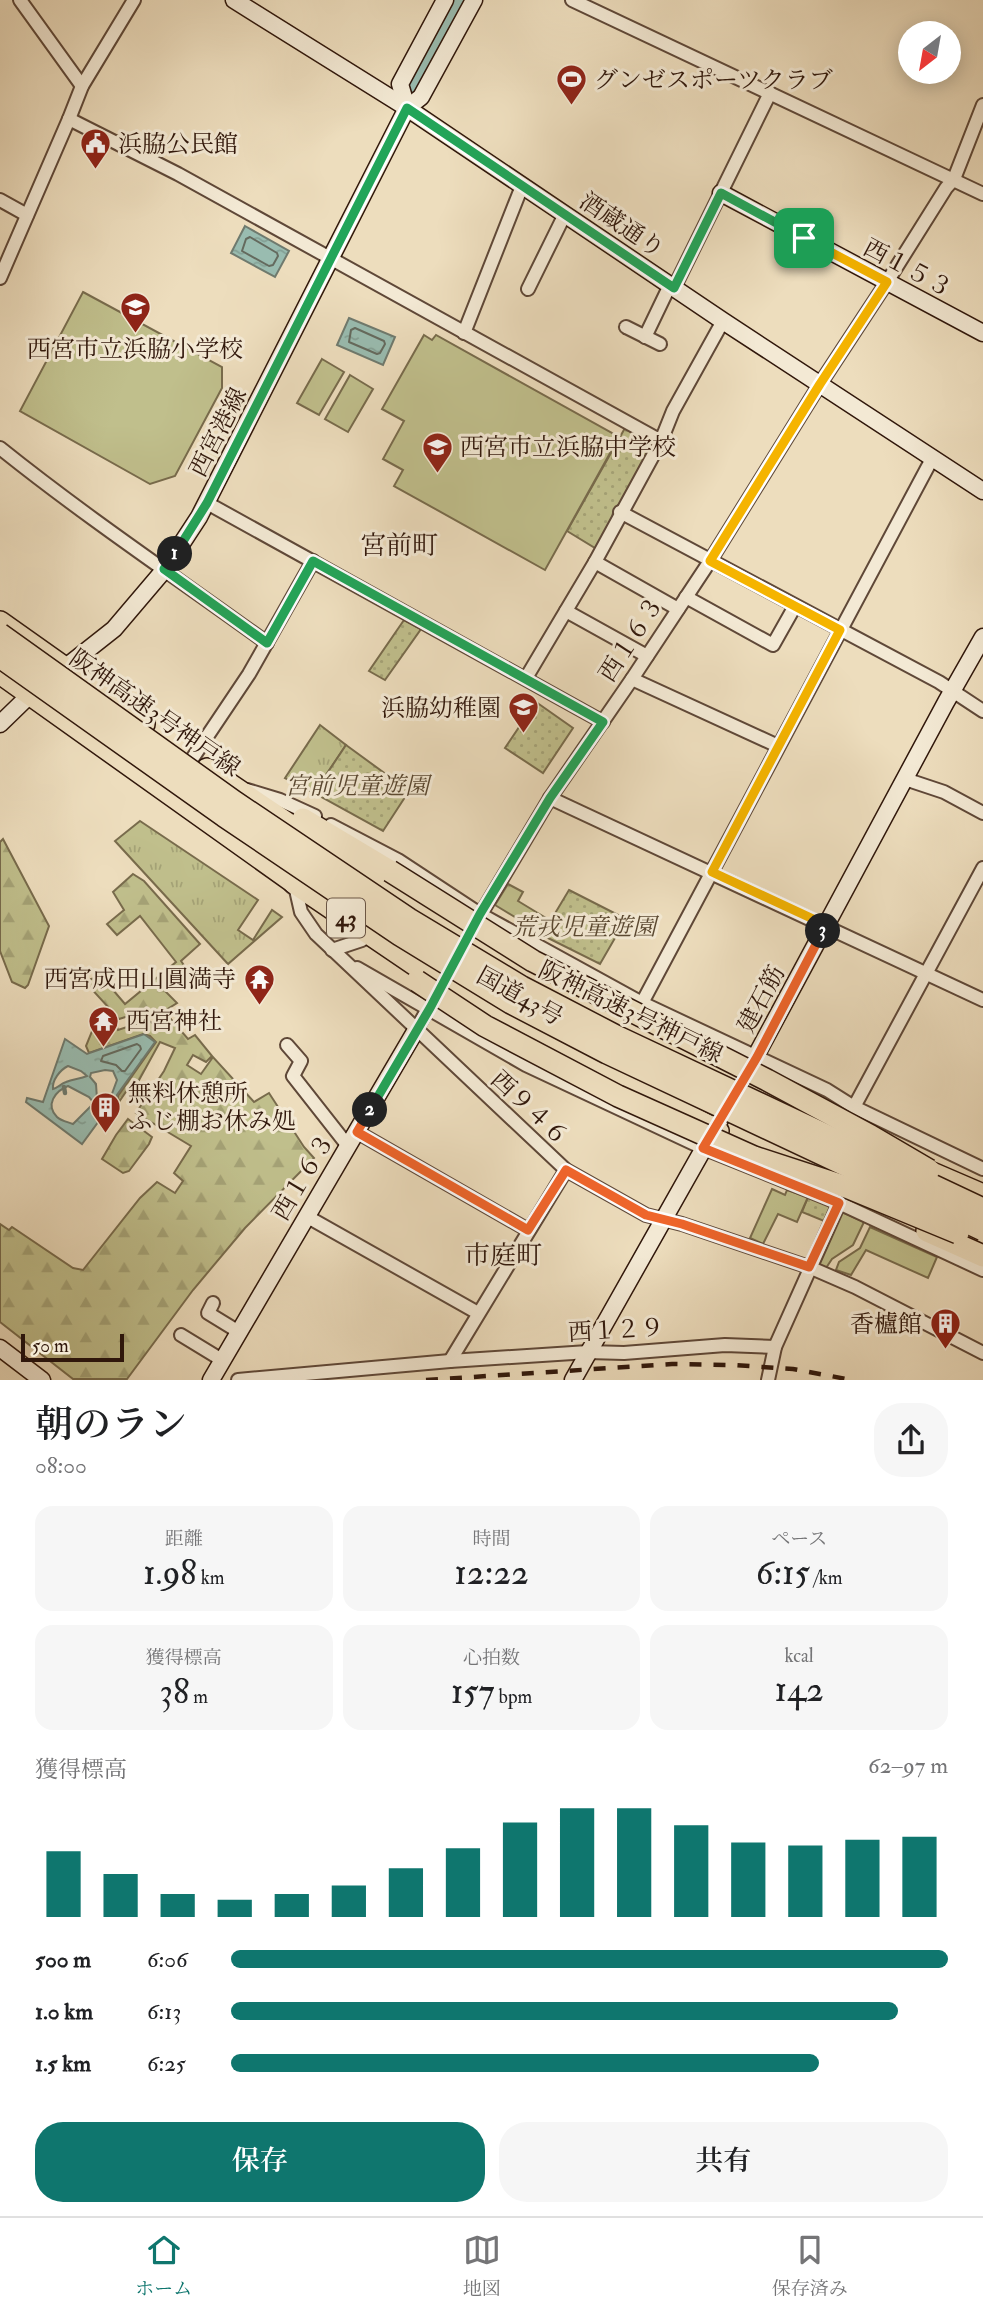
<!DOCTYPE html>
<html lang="ja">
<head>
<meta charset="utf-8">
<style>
  :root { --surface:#fff; --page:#f6f6f6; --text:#202124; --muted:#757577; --line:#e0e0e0; --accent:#0f766e }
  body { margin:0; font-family:"IM FELL Double Pica","Noto Serif JP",serif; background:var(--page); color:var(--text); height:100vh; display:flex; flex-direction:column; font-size:26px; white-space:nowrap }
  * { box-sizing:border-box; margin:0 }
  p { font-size:23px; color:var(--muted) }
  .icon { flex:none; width:38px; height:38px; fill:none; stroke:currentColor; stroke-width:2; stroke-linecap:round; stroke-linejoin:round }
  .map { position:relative; height:1380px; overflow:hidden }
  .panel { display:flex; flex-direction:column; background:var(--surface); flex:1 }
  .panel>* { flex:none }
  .needle { width:46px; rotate:211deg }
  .tools { position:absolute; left:898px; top:21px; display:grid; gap:14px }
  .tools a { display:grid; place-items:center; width:63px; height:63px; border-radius:50%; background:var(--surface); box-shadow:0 4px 18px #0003; font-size:35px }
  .scale { position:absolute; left:21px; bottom:18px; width:103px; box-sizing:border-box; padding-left:7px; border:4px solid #30170b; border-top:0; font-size:19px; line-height:24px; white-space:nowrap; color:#30170b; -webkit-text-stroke:5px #f3e9d4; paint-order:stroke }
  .pin { position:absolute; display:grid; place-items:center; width:60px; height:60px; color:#fff; margin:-30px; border-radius:14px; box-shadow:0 4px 10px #0006 }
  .km { position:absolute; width:35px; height:35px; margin:-18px; border-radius:50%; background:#222; color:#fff; font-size:19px; line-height:35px; text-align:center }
  .round { display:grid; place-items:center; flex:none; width:74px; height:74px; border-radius:28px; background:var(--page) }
  .overview { display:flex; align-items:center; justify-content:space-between; height:119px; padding:0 35px }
  h1 { font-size:38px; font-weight:600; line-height:52px }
  .figures { display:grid; grid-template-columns:repeat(3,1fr); gap:10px; height:119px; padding:7px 35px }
  .figures div { display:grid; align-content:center; border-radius:18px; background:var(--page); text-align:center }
  .figures b { font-size:35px; font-weight:600 }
  .figures small { font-size:19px; font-weight:400 }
  .figures p { font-size:19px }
  .chart { height:196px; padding:14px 35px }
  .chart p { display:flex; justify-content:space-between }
  .chart svg { width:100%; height:126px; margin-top:7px; stroke:var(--accent); stroke-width:6 }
  .action { display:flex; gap:14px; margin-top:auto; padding:14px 35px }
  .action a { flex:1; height:80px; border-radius:28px; background:var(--accent); color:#fff; font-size:28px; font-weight:600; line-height:80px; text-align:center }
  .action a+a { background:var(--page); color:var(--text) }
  ul { padding:0 35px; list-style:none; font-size:23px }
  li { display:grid; grid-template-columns:112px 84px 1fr; align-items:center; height:52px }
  li i { height:18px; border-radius:9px; background:var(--accent) }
  .menu { display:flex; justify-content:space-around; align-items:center; height:98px; border-top:2px solid var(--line); background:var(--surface); font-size:19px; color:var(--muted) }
  .menu a { display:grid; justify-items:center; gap:4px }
  .menu .selected { color:var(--accent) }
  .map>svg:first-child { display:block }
  .grass { fill:url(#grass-tufts); stroke:#786b4c; stroke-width:2 }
  .forest { fill:url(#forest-firs); stroke:#786b4c; stroke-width:2 }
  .park { fill:url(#park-dots); stroke:#786b4c; stroke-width:2 }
  .garden { fill:#c0bf8c; stroke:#786b4c; stroke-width:2 }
  .water { fill:url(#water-ripples); stroke:#6f7a6e; stroke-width:2; fill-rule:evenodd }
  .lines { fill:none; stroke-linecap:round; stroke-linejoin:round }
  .shore { stroke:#646a5e; stroke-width:2 }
  .stream { stroke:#6f7a6e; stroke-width:4.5 }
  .river { stroke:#99bcb0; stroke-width:24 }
  .street-casing { stroke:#5f4838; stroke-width:16 }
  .secondary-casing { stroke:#30170b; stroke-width:19 }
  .highway-casing { stroke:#30170b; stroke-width:24 }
  .street { stroke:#f3e9d4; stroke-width:12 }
  .secondary { stroke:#f3e9d4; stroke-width:16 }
  .highway { stroke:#edddbd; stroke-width:21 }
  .rail { stroke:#30170b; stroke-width:4.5; stroke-dasharray:12 12; stroke-linecap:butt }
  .highway-bridge-casing { stroke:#30170b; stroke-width:24; stroke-linecap:butt }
  .highway-bridge { stroke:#edddbd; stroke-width:21 }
  .split-1-casing { stroke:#fff; stroke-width:14 }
  .split-2-casing { stroke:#fff; stroke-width:14 }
  .split-3-casing { stroke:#fff; stroke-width:14 }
  .split-4-casing { stroke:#fff; stroke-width:14 }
  .split-1 { stroke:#22a559; stroke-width:9 }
  .split-2 { stroke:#22a559; stroke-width:9 }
  .split-3 { stroke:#f0652b; stroke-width:9 }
  .split-4 { stroke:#f5b400; stroke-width:9 }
  .labels { text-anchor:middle; stroke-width:6; stroke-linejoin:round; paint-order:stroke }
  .shield { fill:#f3e9d4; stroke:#6a5647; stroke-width:2 }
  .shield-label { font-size:23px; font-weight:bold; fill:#30170b }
  .poi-label { font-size:24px; fill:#30170b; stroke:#f3e9d4; text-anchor:start }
  .street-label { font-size:24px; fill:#30170b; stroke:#f3e9d4 }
  .park-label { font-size:24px; font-style:italic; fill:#5b4932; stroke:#f3e9d4 }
  .neighbourhood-label { font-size:26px; fill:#30170b; stroke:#f3e9d4 }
</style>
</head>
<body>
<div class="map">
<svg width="983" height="1380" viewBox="0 0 983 1380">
  <defs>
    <pattern id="grass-tufts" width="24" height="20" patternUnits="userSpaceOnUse" patternTransform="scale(1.75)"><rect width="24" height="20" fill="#c0bf8c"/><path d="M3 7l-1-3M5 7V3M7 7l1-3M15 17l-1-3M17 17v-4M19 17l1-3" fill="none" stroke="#a5a377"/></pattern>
    <pattern id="forest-firs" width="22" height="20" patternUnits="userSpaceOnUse" patternTransform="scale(1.75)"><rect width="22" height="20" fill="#c0bf8c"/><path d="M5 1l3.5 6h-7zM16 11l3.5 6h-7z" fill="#a5a377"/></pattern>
    <pattern id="park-dots" width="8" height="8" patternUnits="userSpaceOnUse" patternTransform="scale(1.75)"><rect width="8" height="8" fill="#c0bf8c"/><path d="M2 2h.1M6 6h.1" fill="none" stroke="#a5a377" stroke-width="1.8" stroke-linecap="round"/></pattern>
    <pattern id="water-ripples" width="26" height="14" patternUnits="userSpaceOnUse" patternTransform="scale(1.75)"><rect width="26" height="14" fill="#99bcb0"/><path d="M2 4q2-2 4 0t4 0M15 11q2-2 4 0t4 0" fill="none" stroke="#84a196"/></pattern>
  </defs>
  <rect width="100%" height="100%" fill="#edddbd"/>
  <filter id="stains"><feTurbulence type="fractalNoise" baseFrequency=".00286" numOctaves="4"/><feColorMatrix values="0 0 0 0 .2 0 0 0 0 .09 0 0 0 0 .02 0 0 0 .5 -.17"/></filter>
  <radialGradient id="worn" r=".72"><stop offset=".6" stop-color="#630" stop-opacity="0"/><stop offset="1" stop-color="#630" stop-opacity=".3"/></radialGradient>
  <g class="grass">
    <polygon points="320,725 346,745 314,793 285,778"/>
    <polygon points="140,821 258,900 238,930 253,940 272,910 282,917 228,964 115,841"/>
    <polygon points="508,884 523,892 518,901 546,918 538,931 495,905"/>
  </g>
  <g class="forest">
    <polygon points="3,839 49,926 28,985 25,988 12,982 0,951 0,842"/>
    <polygon points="133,874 144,881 200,944 181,961 188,971 179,981 176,978 165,991 177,1003 166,1010 163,1015 155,1009 148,1018 141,1020 138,1013 119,1019 87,984 91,979 102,977 125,1004 176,962 140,916 117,935 107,924 124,910 113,892"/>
    <polygon points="105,1008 115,1021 118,1030 148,1020 160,1029 170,1018 188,1039 195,1035 212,1056 206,1062 193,1055 187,1065 201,1074 213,1057 254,1102 269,1093 304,1147 314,1158 245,1228 193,1290 127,1379 73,1379 0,1322 0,1224 9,1230 12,1227 73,1268 83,1270 140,1198 157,1182 175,1193 183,1181 174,1173 191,1146 136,1113 164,1071 175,1048 160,1042 138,1082 134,1080 119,1102 118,1096 156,1042 150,1036 143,1034 89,1053 86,1046 95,1024 94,1019"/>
    <polygon points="128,1119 152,1137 149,1144 129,1171 123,1173 102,1159 116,1135"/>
  </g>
  <g class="park">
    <polygon points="625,428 656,450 600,551 567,531"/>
    <polygon points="404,620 421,629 385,680 369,671"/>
    <polygon points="536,702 573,728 543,773 505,748"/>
    <polygon points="346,745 409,791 383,831 314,793"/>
    <polygon points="569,890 626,919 600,964 542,935"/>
    <polygon points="808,1197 830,1206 824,1221 802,1212"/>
  </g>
  <g class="garden">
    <polygon points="83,292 222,367 222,388 175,476 150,484 20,411"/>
    <polygon points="424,335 432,340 436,335 619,437 545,570 394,486 403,470 383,459 404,421 382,409"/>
    <polygon points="322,359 344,372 319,415 297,403"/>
    <polygon points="350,375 373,389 348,432 325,419"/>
    <polygon points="772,1189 785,1195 787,1190 808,1197 797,1222 778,1214 763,1244 750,1238"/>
    <polygon points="842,1212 864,1222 853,1245 832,1259 826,1268 818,1264"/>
    <polygon points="870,1227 937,1257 928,1278 866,1250 851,1275 836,1270 839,1262 860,1248"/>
  </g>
  <g class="water">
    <polygon points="245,226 289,251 275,277 231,253"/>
    <polygon points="349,318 395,337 383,365 337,345"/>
    <path d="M144,1034l11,8 -38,53 -3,11 -7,4 -25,34 -56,-42 1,-4 16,4 22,-63 22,15zM68,1066l13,5 6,5c-7,3 -14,3 -21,6 -6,2 -8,6 -13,7 -1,-9 7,-19 15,-23zM105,1070l8,1 4,9 -7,19 -10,3 -3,-3 -1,-15 -6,-7 1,-4zM68,1086l21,11 5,6 -21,21c-5,-2 -12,-3 -16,-7 -12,-12 -2,-26 11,-31z"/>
  </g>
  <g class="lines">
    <g class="shore">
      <polygon points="250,237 277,253 278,256 273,265 269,266 242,251 246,239"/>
      <polygon points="355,328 384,341 385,344 380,353 377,354 349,342 351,330"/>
      <polygon points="137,1044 140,1046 141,1049 125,1071 122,1071 116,1065 101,1061 103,1056"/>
    </g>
    <polyline class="stream" points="64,1087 65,1093"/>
    <polyline class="river" points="414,86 460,0"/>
    <defs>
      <g id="street">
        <polyline points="20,0 82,86"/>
        <polyline points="572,0 983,194"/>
        <polyline points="69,119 178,174 661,441"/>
        <polyline points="0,200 27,215"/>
        <polyline points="0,278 69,119 82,86 134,0"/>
        <polyline points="674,288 770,93"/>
        <polyline points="528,289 565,214"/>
        <polyline points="626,327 660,344"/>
        <polyline points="464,333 522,186"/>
        <polyline points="645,337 670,285"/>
        <path d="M0,448c86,69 177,130 267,195"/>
        <polyline points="207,503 603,722"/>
        <polyline points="620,512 939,682 983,711"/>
        <polyline points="595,562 678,609"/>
        <polyline points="686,597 773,645 795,606"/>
        <polyline points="566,611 647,656"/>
        <polyline points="526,678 595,562 661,441 673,411 723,321"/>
        <polyline points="632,679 778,746"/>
        <polyline points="192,759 249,674 313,561"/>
        <polyline points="905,779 944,792 983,813"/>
        <polyline points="247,790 280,800 315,816"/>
        <polyline points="550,798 983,1000"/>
        <polyline points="331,825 398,860 480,914 642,1003 827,1090 854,1107 983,1169"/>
        <polyline points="291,886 296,890 301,912 316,934 566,1170 646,1215 682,1224 809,1267 855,1287 983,1353"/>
        <polyline points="472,929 550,798 632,679 710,561 820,384 887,282 946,188 954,179 983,105"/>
        <polyline points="332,950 362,940"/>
        <polyline points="357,968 526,1065 703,1148 839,1203 983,1270"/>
        <polyline points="642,1003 933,457"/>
        <polyline points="416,1030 438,991"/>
        <polyline points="287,1045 301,1061 293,1076 348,1146"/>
        <polyline points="854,1107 983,868"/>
        <polyline points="357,1132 528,1230"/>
        <polyline points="306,1216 478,1313"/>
        <polyline points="213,1303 208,1313 239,1332"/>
        <polyline points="181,1335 222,1360"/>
        <polyline points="450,1361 566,1170"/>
        <polyline points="238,1380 450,1361 588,1352 624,1353 725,1345 775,1347"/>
        <polyline points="768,1380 775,1347 843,1195"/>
      </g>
      <g id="secondary">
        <polyline points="234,0 407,108 723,321 983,491"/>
        <polyline points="407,108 400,84 445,0"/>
        <polyline points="721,193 983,333"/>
        <polyline points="57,674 114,629 165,569 199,517 407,108 421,97 474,0"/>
        <polyline points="0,724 36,689"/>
        <polyline points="744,1078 946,702 983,637"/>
        <polyline points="0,1348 42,1380"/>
        <polyline points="211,1380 416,1030"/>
        <polyline points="573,1380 731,1100"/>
      </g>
      <g id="highway">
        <polyline points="0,622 144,724"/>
        <polyline points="0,673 299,886 442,983 718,1131"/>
        <polyline points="207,769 368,878 549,988 793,1108"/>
        <polyline points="303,819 390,871"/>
        <polyline points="911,1164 983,1195"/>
        <polyline points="927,1231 983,1256"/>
      </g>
    </defs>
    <use href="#street" class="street-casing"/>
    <use href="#secondary" class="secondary-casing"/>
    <use href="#highway" class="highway-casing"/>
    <use href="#street" class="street"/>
    <use href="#secondary" class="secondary"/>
    <use href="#highway" class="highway"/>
    <polyline class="rail" points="426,1380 672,1364 733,1365 793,1369 852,1380"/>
    <defs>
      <g id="highway-bridge">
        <polyline points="0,634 235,802 409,919 522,987 616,1036 983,1209"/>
        <polyline points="0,657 224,816 400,935 511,1003 607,1053 983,1230"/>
        <polyline points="390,871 533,961 767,1080 871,1136 929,1170"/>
        <polyline points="417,981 485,1026 618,1096 754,1157 849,1188 958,1233"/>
      </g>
    </defs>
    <use href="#highway-bridge" class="highway-bridge-casing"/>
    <use href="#highway-bridge" class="highway-bridge"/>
  </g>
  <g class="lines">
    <defs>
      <polyline id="split-1" points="175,554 207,503 407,108 674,288 721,193 804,238"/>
      <polyline id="split-2" points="175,554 164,569 267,643 313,561 603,722 550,798 480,914 430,1008 370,1110"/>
      <polyline id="split-3" points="370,1110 357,1132 528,1230 566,1170 646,1215 682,1224 809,1267 839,1203 703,1148 757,1057 823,931"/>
      <polyline id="split-4" points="804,238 887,282 820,384 710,561 840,630 712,872 826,925 823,931"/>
    </defs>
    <use href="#split-1" class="split-1-casing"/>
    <use href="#split-2" class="split-2-casing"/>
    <use href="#split-3" class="split-3-casing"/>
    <use href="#split-4" class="split-4-casing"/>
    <use href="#split-1" class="split-1"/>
    <use href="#split-2" class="split-2"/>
    <use href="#split-3" class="split-3"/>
    <use href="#split-4" class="split-4"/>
  </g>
  <defs>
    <symbol id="stadium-pin" viewBox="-11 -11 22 30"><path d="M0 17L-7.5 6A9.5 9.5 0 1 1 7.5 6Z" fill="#8f2418" stroke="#f3e9d4"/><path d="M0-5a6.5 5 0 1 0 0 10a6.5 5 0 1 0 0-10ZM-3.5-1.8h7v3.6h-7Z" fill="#fff"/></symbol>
    <symbol id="civic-pin" viewBox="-11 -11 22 30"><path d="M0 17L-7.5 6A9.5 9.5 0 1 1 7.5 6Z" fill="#8f2418" stroke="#f3e9d4"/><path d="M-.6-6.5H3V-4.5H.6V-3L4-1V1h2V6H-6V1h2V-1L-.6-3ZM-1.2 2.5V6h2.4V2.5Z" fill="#fff"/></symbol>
    <symbol id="school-pin" viewBox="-11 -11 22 30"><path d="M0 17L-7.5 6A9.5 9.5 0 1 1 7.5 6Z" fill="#8f2418" stroke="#f3e9d4"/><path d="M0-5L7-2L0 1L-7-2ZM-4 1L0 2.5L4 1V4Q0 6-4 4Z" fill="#fff"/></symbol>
    <symbol id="temple-pin" viewBox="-11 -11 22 30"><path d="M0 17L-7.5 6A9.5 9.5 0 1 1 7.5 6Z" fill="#8f2418" stroke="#f3e9d4"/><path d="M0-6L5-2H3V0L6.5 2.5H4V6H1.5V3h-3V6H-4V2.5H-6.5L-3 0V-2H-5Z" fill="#fff"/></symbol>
    <symbol id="building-pin" viewBox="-11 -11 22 30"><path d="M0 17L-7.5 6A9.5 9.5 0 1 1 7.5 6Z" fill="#8f2418" stroke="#f3e9d4"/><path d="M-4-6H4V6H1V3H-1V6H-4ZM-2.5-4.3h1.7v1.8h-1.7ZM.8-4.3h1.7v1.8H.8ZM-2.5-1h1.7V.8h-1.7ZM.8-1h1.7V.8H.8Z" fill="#fff"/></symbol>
  </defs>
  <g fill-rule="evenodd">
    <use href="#stadium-pin" x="554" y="62" width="35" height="47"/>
    <use href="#civic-pin" x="78" y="126" width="35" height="47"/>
    <use href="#school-pin" x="118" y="290" width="35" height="47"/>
    <use href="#school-pin" x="420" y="430" width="35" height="47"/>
    <use href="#school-pin" x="506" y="690" width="35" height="47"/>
    <use href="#temple-pin" x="242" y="962" width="35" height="47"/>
    <use href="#temple-pin" x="86" y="1004" width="35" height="47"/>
    <use href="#building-pin" x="88" y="1090" width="35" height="47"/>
    <use href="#building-pin" x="928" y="1306" width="35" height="47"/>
  </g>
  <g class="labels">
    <rect class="shield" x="327" y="898.5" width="38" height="39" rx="5"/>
    <g class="shield-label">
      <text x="346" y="926">43</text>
    </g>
    <g class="poi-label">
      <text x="594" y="88">グンゼスポーツクラブ</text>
      <text x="118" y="152">浜脇公民館</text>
      <text x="135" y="357" text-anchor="middle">西宮市立浜脇小学校</text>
      <text x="460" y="455">西宮市立浜脇中学校</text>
      <text x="501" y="716" text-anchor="end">浜脇幼稚園</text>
      <text x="236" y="987" text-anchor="end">西宮成田山圓満寺</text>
      <text x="126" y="1029">西宮神社</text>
      <text x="128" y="1101">無料休憩所<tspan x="128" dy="28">ふじ棚お休み処</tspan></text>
      <text x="922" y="1332" text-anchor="end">香櫨館</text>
    </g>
    <g class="street-label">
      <text transform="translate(622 225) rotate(34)" y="8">酒蔵通り</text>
      <text transform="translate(908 268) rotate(28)" y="8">西１５３</text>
      <text transform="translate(218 432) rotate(-63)" y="8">西宮港線</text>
      <text transform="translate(631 639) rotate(-57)" y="8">西１６３</text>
      <text transform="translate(155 713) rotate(35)" y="8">阪神高速3号神戸線</text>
      <text transform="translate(520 996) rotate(29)" y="8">国道43号</text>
      <text transform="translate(761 999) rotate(-62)" y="8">建石筋</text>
      <text transform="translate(631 1012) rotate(26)" y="8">阪神高速3号神戸線</text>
      <text transform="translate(530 1108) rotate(43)" y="8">西９４６</text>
      <text transform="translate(303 1177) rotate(-59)" y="8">西１６３</text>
      <text transform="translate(616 1330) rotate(-3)" y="8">西１２９</text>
    </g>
    <g class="park-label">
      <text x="357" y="794">宮前児童遊園</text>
      <text x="584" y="935">荒戎児童遊園</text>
    </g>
    <g class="neighbourhood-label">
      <text x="399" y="554">宮前町</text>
      <text x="503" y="1264">市庭町</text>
    </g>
  </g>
  <rect width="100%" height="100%" filter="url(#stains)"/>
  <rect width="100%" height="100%" fill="url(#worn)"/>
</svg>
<div class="tools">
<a><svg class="needle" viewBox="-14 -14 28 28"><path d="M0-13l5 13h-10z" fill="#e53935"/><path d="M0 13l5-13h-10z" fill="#757577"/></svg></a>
</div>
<div class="scale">50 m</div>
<div class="pin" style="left:804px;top:238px;background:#1e9e55"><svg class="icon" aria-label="arrive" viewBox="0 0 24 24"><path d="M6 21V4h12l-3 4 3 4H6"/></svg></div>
<b class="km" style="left:175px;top:554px">1</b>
<b class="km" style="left:370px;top:1110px">2</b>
<b class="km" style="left:823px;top:931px">3</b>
</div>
<section class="panel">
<div class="overview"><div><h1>朝のラン</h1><p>08:00</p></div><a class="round"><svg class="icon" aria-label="share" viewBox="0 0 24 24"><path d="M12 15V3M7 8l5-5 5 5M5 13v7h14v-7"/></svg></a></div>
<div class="figures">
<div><p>距離</p><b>1.98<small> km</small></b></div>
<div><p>時間</p><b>12:22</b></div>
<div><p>ペース</p><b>6:15<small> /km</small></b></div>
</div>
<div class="figures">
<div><p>獲得標高</p><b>38<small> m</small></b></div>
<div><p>心拍数</p><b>157<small> bpm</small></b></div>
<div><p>kcal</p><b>142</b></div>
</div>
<div class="chart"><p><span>獲得標高</span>62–97 m</p>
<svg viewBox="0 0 160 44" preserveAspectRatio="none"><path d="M5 44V21M15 44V29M25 44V36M35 44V38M45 44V36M55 44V33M65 44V27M75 44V20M85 44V11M95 44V6M105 44V6M115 44V12M125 44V18M135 44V19M145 44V17M155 44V16"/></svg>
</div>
<ul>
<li><b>500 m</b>6:06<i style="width:100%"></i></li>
<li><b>1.0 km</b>6:13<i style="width:93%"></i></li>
<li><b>1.5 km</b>6:25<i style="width:82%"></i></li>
</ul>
<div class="action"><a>保存</a><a>共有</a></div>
</section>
<nav class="menu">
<a class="selected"><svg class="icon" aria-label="home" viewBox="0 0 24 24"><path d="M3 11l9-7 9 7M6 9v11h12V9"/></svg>ホーム</a>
<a><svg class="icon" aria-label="map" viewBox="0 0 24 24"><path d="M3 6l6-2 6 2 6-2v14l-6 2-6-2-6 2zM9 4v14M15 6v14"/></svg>地図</a>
<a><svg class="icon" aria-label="saved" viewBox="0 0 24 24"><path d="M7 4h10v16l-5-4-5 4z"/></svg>保存済み</a>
</nav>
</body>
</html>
